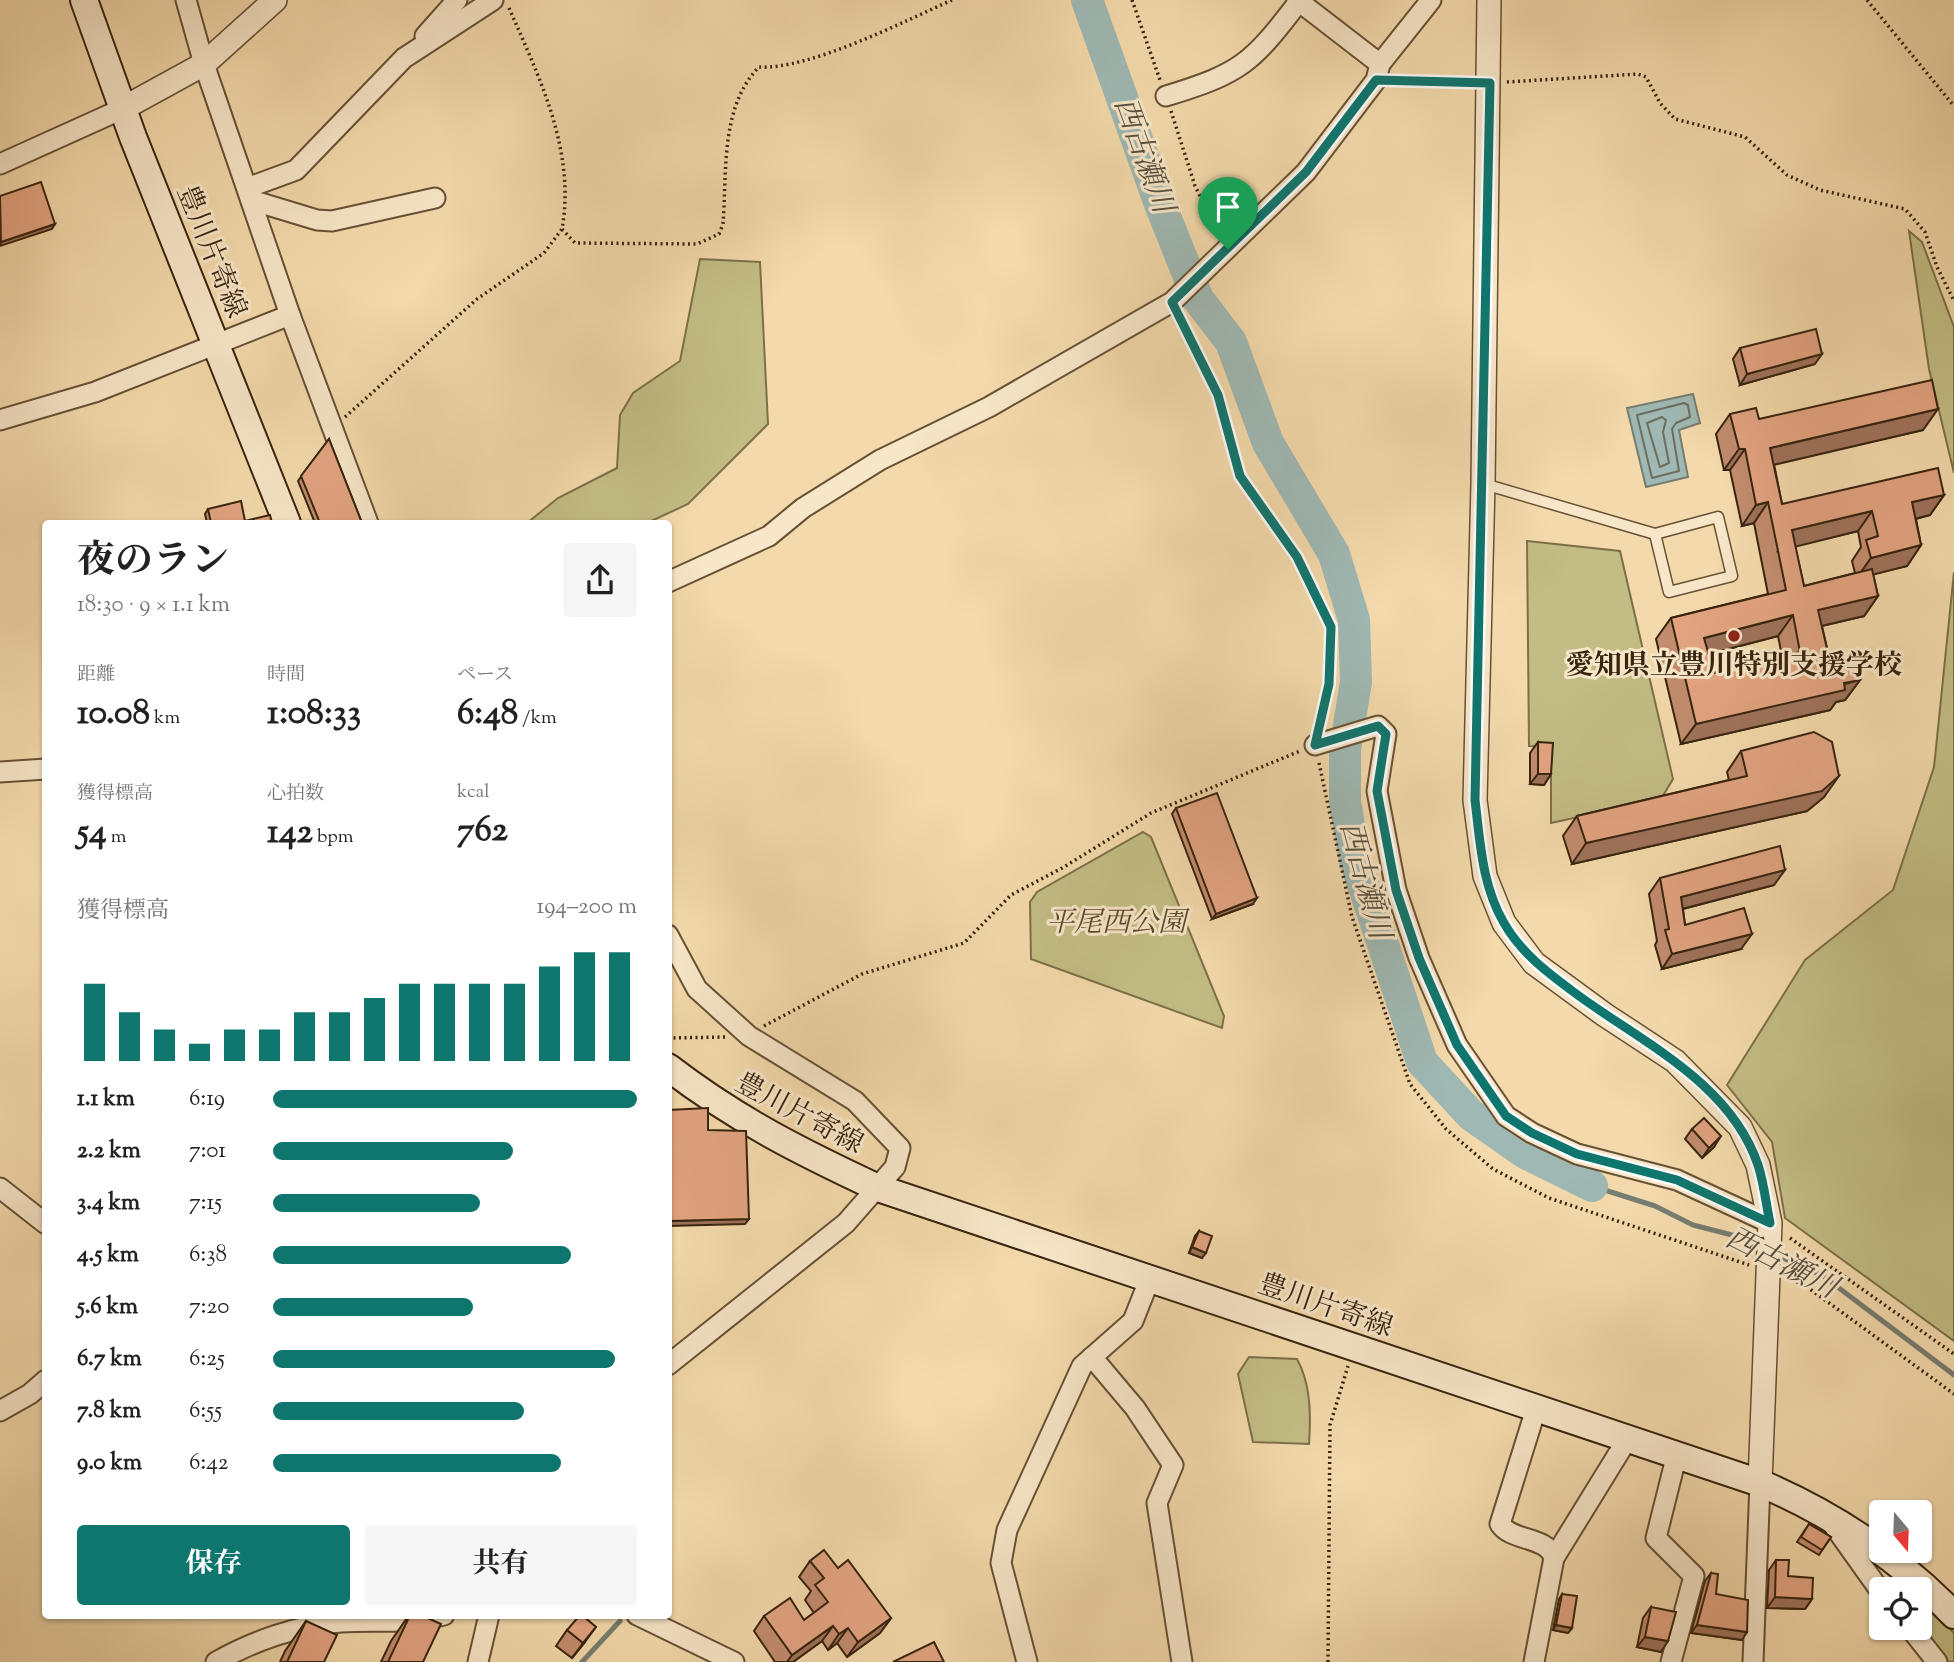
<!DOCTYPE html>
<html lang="ja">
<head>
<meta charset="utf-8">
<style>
  :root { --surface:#fff; --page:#f6f6f6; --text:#222; --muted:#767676; --accent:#0f766e }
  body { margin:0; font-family:"Sorts Mill Goudy","Noto Serif JP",serif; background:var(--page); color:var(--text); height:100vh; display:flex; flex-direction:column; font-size:26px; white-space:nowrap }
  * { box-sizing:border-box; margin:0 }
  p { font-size:23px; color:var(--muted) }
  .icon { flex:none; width:38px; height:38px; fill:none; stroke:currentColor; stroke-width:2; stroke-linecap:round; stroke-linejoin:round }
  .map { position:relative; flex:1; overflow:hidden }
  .side { position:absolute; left:42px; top:520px; width:630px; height:1099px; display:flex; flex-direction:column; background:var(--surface); border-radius:7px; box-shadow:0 2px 5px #0004 }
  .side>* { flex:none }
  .needle { width:46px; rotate:161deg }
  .fabs { position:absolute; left:1869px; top:1500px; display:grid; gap:14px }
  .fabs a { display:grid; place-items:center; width:63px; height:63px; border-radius:7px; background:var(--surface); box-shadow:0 2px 5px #0004; font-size:35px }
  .pin { position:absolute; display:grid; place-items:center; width:60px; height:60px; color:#fff; margin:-72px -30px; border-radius:50% 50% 50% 0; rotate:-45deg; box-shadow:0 0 7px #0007 }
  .pin .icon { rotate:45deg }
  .round { display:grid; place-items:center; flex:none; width:74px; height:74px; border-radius:7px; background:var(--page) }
  .overview { display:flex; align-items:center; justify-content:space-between; height:119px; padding:0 35px }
  h1 { font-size:38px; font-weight:700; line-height:52px }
  .metrics { display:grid; grid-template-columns:repeat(3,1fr); gap:10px; height:119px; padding:7px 35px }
  .metrics div { display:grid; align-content:center }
  .metrics b { font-size:35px; font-weight:700 }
  .metrics small { font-size:19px; font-weight:400 }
  .metrics p { font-size:19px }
  .chart { height:196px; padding:14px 35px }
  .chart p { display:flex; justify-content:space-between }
  .chart svg { width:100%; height:126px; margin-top:7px; stroke:var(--accent); stroke-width:6 }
  .button { display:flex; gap:14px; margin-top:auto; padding:14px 35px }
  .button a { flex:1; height:80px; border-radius:7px; background:var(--accent); color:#fff; font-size:28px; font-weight:700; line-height:80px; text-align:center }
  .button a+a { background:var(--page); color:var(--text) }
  ul { padding:0 35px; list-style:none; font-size:23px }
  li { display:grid; grid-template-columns:112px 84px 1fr; align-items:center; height:52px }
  li i { height:18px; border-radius:9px; background:var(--accent) }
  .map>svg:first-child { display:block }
  .green { fill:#c2bd84; stroke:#7d7049; stroke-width:2 }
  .water { fill:#9fb8b3; stroke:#767d71; stroke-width:2 }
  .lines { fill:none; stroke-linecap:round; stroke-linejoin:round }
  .shore { stroke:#6c6e60; stroke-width:2 }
  .stream { stroke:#767d71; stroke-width:5 }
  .river { stroke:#9fb8b3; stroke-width:32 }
  .service-casing { stroke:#675135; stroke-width:13 }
  .minor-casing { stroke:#675135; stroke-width:23 }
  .tertiary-casing { stroke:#675135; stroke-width:26 }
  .secondary-casing { stroke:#38240e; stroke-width:30 }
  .path { stroke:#38240e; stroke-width:3.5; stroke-dasharray:2 3.5; stroke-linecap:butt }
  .service { stroke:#f7e6c8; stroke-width:10 }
  .minor { stroke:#f7e6c8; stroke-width:19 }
  .tertiary { stroke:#f7e6c8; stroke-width:23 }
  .secondary { stroke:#f7e6c8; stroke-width:26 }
  .wall { fill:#c28c6f; stroke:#38240e; stroke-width:2; fill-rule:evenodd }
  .shaded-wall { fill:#9e725a; stroke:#38240e; stroke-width:2 }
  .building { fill:#e2a381; stroke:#38240e; stroke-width:2; fill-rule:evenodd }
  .route-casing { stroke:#fff; stroke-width:14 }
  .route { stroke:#0f766e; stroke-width:9 }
  .poi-dot { fill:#8f2418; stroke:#f7e6c8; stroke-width:2.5 }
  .labels { text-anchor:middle; stroke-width:6; stroke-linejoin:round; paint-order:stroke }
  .street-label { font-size:28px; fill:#38240e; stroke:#f7e6c8 }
  .poi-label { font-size:28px; font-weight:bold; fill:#38240e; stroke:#f7e6c8 }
  .park-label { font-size:28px; font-style:italic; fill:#5a4a2c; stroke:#f7e6c8 }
  .water-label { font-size:30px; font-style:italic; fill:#575040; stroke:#f7e6c8 }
</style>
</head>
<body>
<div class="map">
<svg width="1954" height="1662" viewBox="0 0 1954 1662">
  <rect width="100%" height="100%" fill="#f3d9ab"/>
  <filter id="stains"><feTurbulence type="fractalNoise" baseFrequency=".00286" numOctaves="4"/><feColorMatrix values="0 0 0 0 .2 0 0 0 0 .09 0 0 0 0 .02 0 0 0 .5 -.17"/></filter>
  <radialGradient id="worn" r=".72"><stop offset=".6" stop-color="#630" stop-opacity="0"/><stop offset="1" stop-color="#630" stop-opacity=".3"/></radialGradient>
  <g class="green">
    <polygon points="1909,231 1922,242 1954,327 1954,473 1929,369"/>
    <polygon points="700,259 760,262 768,424 688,504 647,523 527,523 558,498 617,468 620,415 633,393 680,361"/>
    <polygon points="1527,541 1620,551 1673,779 1661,799 1551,823 1551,747 1529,746"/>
    <polygon points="1954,572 1954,1341 1785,1218 1772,1142 1727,1085 1805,960 1893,890 1934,767"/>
    <polygon points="1143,832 1151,837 1224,1016 1222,1028 1031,959 1030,902 1037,892"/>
    <path d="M1249,1357l48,2c14,25 14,57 12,85l-56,-2 -15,-68z"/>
    <polygon points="1920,1598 1954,1633 1954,1662 1946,1662 1920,1628"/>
  </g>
  <polygon class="water" points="1693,394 1700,423 1679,430 1688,477 1646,487 1627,408"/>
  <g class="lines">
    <g class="shore">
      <polygon points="1684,403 1688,405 1690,417 1676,423 1672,429 1679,471 1652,478 1637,415"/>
      <polygon points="1662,417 1666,420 1663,432 1669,463 1660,467 1647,423"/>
    </g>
    <g class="stream">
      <polyline points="1592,1186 1655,1206 1693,1225 1736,1236 1762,1249"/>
      <polyline points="1774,1254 1823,1276 1954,1375"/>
      <polyline points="582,1662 620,1621"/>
    </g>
    <polyline class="river" points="1087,0 1160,204 1198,299 1231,342 1268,443 1334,554 1354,620 1356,682 1345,749 1345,802 1355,860 1422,1062 1471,1115 1527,1154 1592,1186"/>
    <defs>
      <polyline id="service" points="1484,484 1655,534 1718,517 1732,576 1669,592 1655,534"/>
      <g id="minor">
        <polyline points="186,0 204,64 290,315 368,523"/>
        <polyline points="1297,0 1380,64"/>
        <polyline points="425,36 457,0"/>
        <path d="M1166,96c76,-23 86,-33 134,-96"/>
        <polyline points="0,164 122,109"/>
        <polyline points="247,188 296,170 404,58 493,0"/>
        <polyline points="251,200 317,220 332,221 435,198"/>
        <polyline points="0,420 95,392 290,315"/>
        <polyline points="668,582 769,536 803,508 880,460 989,407 1172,302 1306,172 1376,80 1380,64 1431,0"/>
        <polyline points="1315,745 1378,726 1386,734 1377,791 1396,890 1419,958 1457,1045 1506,1116 1532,1133 1577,1154 1677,1180 1770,1223"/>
        <polyline points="0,772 46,769"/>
        <polyline points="668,935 697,989 749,1036 855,1101 900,1148 895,1167 846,1223 668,1365"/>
        <polyline points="0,1188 46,1224"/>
        <polyline points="1092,1357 1135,1408 1173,1465 1157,1503 1182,1662"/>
        <polyline points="0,1411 30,1394 46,1380"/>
        <polyline points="1829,1519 1881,1592"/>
        <polyline points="1554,1558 1628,1438"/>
        <polyline points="637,1615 734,1662"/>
        <polyline points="1910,1628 1937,1662"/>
        <path d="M216,1662c37,-21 82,-37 125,-40 35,-2 69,2 103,-7"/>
        <polyline points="478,1662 489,1615"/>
        <polyline points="1027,1662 1001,1563 1007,1530 1082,1366 1133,1321 1150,1278"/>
        <path d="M1534,1662l20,-104c-6,-22 -42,-16 -54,-34l36,-115"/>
        <polyline points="1671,1662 1694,1576 1656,1538 1677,1454"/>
        <polyline points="1753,1662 1760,1483"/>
      </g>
      <g id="tertiary">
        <polyline points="1489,0 1483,484 1475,800 1485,876 1504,923 1534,963 1605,1015 1675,1061 1740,1127 1758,1165 1770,1223 1760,1483"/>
        <polyline points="122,109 204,64 275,0"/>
      </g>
      <g id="secondary">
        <polyline points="84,0 133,137 287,523"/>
        <path d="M668,1067c69,53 133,85 210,121l882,295c73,31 139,75 194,132"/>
      </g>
    </defs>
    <use href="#service" class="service-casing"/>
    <use href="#minor" class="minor-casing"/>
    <use href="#tertiary" class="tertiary-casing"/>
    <use href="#secondary" class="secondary-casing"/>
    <g class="path">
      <polyline points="1132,0 1160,80"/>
      <polyline points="1867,0 1954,106"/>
      <path d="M509,8c30,69 67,143 53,221l13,14 122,1 22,-10 4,-10c4,-52 -3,-117 36,-157 50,3 146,-46 193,-67"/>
      <polyline points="1392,80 1468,83"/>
      <polyline points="1507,82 1638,74 1646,77 1660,103 1675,119 1745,137 1787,175 1820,190 1905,209 1925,232 1937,267 1954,301"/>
      <polyline points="1171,111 1195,186 1219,234"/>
      <polyline points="1179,316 1218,395 1240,476 1297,557 1330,627 1329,684 1320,724"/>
      <polyline points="345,417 477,299 544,253 562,229"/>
      <polyline points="1319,763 1352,917 1410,1084 1446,1129 1493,1169 1549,1198 1749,1265"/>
      <polyline points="764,1026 862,974 964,943 1011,895 1064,867 1151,813 1300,751"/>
      <polyline points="668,1038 725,1037"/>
      <polyline points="1790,1238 1954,1354"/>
      <polyline points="1786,1278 1803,1284 1954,1394"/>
      <polyline points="1328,1662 1330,1425 1348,1366"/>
    </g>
    <use href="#service" class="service"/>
    <use href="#minor" class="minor"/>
    <use href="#tertiary" class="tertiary"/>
    <use href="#secondary" class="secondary"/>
  </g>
  <g class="wall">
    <polygon points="1740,348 1815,364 1740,385 1733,359"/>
    <path d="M1730,414l29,5 164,11 -149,34 8,40 162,-9 -14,20 -14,4 5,26 -14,21 -34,8 5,22 -14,20 -42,10 9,40 29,14 -15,20 -9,2 -6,8 -149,34 -25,-105 15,-21 97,-24 -14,-71 -12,3 -12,-56h-6l-8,-36zM1858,531l3,16 -9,14 3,12 -51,13 -9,-40zM1778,636l4,20 -68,17 -6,-19z"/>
    <polygon points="329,439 362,523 315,523 298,481"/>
    <polygon points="208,509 245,521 272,523 207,523 205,514"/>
    <polygon points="1538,742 1551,774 1544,785 1530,784 1530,753"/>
    <polygon points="1741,751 1824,797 1807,811 1572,864 1563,836 1577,816 1729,780 1727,772"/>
    <polygon points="1176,808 1253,904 1212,919 1172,814"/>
    <polygon points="1660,878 1774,885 1683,909 1685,925 1741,949 1662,969 1655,945 1657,941 1649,894"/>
    <polygon points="1692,1129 1714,1147 1702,1158 1685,1139"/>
    <polygon points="1199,1231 1202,1258 1189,1253 1195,1236"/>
    <polygon points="1809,1524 1831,1537 1819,1555 1797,1542"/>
    <polygon points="1776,1560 1788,1576 1812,1599 1805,1609 1767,1608 1769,1570"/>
    <polygon points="810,1561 838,1568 891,1618 880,1633 847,1657 837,1643 828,1650 822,1641 793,1662 775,1662 754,1631 764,1616 804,1620 814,1613 805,1600 811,1591 799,1577"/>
    <polygon points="1711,1573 1716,1594 1742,1640 1691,1633 1705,1581"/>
    <polygon points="1562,1594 1572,1628 1568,1633 1553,1630 1559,1599"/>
    <polygon points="1651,1607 1661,1652 1637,1647 1643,1618"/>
    <polygon points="409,1615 421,1615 423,1662 381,1662 391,1641"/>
    <polygon points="306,1621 324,1662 280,1662 285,1651"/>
    <polygon points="567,1630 585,1642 572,1658 556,1646"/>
  </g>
  <g class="shaded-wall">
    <polygon points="55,224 52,229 0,246 1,242"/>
    <polygon points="1822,354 1815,364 1740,385 1747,374"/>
    <polygon points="1938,409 1923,430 1756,469 1770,448"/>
    <polygon points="1739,449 1745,449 1730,470 1724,470"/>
    <polygon points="1944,495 1930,515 1898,523 1912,502"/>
    <polygon points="1768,502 1754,523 1742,526 1756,505"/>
    <polygon points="1872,511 1858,531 1778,551 1792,530"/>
    <polygon points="1921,545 1907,566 1856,579 1871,558"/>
    <polygon points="1878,596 1864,616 1804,630 1818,610"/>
    <polygon points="1793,615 1778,636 1690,659 1704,638"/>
    <polygon points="1860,680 1845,700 1836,702 1830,710 1681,744 1696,724"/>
    <polygon points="1538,774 1551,774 1544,785 1530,784"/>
    <polygon points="1839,776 1824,797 1807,811 1572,864 1586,843"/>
    <polygon points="1785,870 1774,885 1670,912 1681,897"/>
    <polygon points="1257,898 1253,904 1212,919 1216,914"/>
    <polygon points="1752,934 1741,949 1662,969 1672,954"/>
    <polygon points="1721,1136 1714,1147 1702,1158 1709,1148"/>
    <polygon points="749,1219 745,1224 668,1226 669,1221"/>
    <polygon points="1192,1247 1206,1253 1202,1258 1189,1253"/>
    <polygon points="1775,1597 1812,1599 1805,1609 1767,1608"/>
    <polygon points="891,1618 880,1633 847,1657 858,1642"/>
    <polygon points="1556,1625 1572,1628 1568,1633 1553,1630"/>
    <polygon points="1697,1625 1747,1632 1742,1640 1691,1633"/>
    <polygon points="833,1626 822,1641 793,1662 787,1662 792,1655"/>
    <polygon points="596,1627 585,1642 572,1658 583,1643"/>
    <polygon points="848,1628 837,1643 828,1650 839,1634"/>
    <polygon points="1645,1637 1668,1641 1661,1652 1637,1647"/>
  </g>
  <g class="building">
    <polygon points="41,182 55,224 1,242 0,196"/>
    <polygon points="1816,329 1822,354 1747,374 1740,348"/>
    <path d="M1932,380l6,29 -168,39 12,56 156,-36 6,27 -32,7 9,43 -50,13 -5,-18 12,-4 -6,-25 -80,19 12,56 68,-17 6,27 -60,14 13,56 22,-6 7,20 -16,3 1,7 -149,34 -25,-106 115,-28 -18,-88 -12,3 -11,-56h-6l-9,-35 26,-6 3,11zM1793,615l7,37 -86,21 -10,-35z"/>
    <polygon points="329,439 362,523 320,523 301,476"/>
    <polygon points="241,501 245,521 270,515 272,523 211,523 208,509"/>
    <polygon points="1814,732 1832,742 1839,776 1822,791 1586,843 1577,816 1747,776 1741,751"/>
    <polygon points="1538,742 1553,743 1551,774 1538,774"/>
    <polygon points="1217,793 1257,898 1216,914 1176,808"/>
    <polygon points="1780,846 1785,870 1681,897 1685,925 1744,908 1752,934 1672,954 1665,930 1669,929 1660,878"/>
    <polygon points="708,1108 708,1130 746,1131 749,1219 669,1221 668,1110"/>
    <polygon points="1704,1118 1721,1136 1709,1148 1692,1129"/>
    <polygon points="1199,1231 1212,1236 1206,1253 1192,1247"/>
    <polygon points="1809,1524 1831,1537 1822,1550 1801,1537"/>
    <polygon points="824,1550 838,1568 848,1560 891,1618 858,1642 848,1628 839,1634 833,1626 792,1655 764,1616 790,1598 804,1620 828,1602 815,1585 824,1578 810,1561"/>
    <polygon points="1776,1560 1789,1560 1788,1576 1813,1578 1812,1599 1775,1597"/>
    <polygon points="1711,1573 1718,1574 1716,1594 1748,1600 1747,1632 1697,1625"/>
    <polygon points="1562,1594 1577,1596 1572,1628 1556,1625"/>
    <polygon points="1651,1607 1676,1612 1668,1641 1645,1637"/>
    <polygon points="410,1615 421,1615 441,1624 423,1662 388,1662"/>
    <polygon points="580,1615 582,1615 596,1627 583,1643 567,1630"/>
    <polygon points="306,1621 337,1635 324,1662 287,1662"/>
    <polygon points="934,1642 944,1662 893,1662"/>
  </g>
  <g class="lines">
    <defs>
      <path id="route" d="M1376,80l114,3 -15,717c5,41 7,86 29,123 17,30 44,50 71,70 66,49 155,89 183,172 6,18 8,39 12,58l-93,-43 -100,-26 -45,-21 -26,-17 -49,-71 -38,-87 -23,-68 -19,-99 9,-57 -8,-8 -63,19 14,-61 2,-57 -34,-70 -57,-81 -22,-81 -46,-93 134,-130z"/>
    </defs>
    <use href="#route" class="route-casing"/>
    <use href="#route" class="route"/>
  </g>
  <circle class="poi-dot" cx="1734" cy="636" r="7"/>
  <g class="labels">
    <g class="street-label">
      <text transform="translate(213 251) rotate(68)" y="10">豊川片寄線</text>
      <text transform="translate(800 1112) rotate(28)" y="10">豊川片寄線</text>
      <text transform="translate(1326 1304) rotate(19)" y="10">豊川片寄線</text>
    </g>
    <g class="poi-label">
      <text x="1734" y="674">愛知県立豊川特別支援学校</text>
    </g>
    <g class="park-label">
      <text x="1116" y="931">平尾西公園</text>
    </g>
    <g class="water-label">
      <text transform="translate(1145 155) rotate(70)" y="10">西古瀬川</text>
      <text transform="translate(1366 880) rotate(75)" y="10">西古瀬川</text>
      <text transform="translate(1782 1262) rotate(27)" y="10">西古瀬川</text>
    </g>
  </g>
  <rect width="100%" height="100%" filter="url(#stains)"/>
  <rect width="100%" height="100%" fill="url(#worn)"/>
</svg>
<div class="fabs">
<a><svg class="needle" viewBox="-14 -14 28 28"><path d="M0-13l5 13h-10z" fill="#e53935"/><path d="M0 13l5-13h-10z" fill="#767676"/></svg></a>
<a><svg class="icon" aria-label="locate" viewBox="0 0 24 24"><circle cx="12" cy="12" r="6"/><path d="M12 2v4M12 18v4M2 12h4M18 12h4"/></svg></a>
</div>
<div class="pin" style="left:1228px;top:249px;background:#1e9e55"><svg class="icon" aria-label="arrive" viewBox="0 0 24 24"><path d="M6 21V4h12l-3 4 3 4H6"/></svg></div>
<section class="side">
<div class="overview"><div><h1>夜のラン</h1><p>18:30 · 9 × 1.1 km</p></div><a class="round"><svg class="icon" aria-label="share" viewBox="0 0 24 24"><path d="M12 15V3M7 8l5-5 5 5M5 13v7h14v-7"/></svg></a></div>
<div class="metrics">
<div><p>距離</p><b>10.08<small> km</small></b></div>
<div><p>時間</p><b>1:08:33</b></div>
<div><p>ペース</p><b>6:48<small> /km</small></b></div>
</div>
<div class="metrics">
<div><p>獲得標高</p><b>54<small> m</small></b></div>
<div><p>心拍数</p><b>142<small> bpm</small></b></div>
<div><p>kcal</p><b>762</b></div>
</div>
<div class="chart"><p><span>獲得標高</span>194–200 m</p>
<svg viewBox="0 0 160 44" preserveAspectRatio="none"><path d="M5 44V17M15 44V27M25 44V33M35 44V38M45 44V33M55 44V33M65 44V27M75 44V27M85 44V22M95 44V17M105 44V17M115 44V17M125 44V17M135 44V11M145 44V6M155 44V6"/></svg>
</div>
<ul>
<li><b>1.1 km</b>6:19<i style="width:100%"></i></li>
<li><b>2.2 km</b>7:01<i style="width:66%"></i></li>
<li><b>3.4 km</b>7:15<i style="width:57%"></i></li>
<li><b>4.5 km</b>6:38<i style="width:82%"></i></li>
<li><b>5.6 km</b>7:20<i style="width:55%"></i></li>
<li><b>6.7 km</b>6:25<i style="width:94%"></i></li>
<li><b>7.8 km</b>6:55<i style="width:69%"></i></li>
<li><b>9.0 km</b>6:42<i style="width:79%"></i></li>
</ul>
<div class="button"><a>保存</a><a>共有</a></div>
</section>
</div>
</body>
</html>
